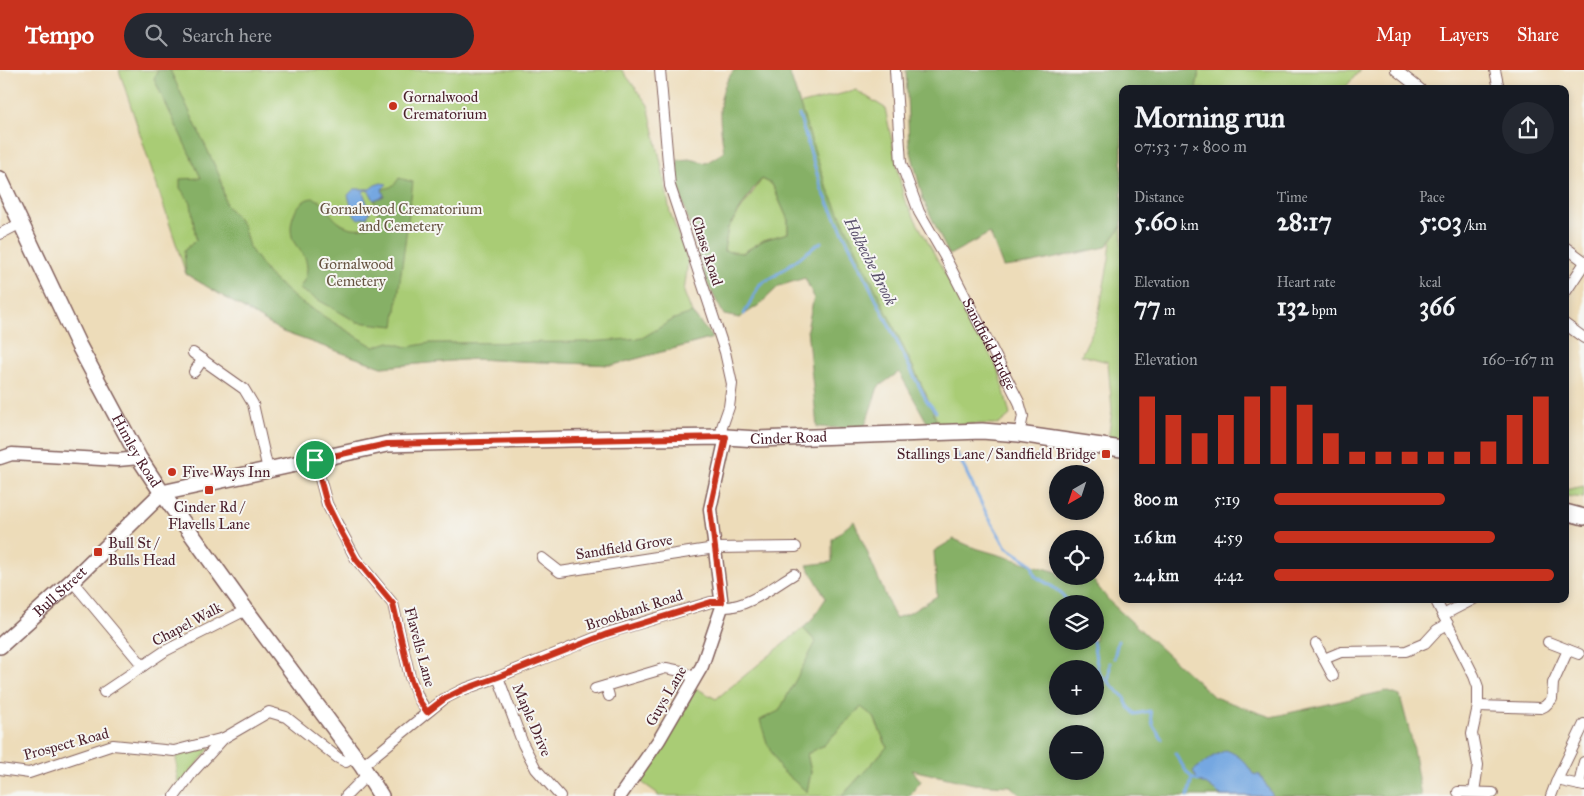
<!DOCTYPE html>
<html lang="en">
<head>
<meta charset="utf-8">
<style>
  :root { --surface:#171b24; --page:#242831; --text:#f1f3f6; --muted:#9ea1a6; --accent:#c8321e }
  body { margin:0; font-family:"IM FELL Great Primer",serif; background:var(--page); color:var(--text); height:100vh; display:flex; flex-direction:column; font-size:19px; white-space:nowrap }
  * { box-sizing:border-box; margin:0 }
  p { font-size:16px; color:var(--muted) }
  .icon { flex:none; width:28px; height:28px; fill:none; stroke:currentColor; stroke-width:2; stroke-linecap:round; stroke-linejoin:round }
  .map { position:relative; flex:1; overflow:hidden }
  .side { position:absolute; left:1119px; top:15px; width:450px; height:518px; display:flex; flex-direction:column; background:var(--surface); border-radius:10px; box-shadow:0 2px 8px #0003 }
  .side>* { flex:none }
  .needle { width:32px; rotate:219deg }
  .fabs { position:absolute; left:1049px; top:395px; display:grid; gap:10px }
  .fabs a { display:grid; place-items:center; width:55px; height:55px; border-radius:50%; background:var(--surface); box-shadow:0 2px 8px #0003; font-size:25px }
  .pin { position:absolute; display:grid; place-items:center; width:42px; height:42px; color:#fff; margin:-21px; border:2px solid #fff; border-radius:50%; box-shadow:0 1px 5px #0007 }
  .round { display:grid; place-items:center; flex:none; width:52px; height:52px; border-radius:26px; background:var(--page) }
  .head { display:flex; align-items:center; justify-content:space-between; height:85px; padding:0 15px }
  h1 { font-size:28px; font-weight:800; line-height:38px }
  .stats { display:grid; grid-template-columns:repeat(3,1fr); gap:8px; height:85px; padding:5px 15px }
  .stats div { display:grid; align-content:center }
  .stats b { font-size:25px; font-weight:800 }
  .stats small { font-size:14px; font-weight:400 }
  .stats p { font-size:14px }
  .chart { height:140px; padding:10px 15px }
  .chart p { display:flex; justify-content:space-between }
  .chart svg { width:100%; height:90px; margin-top:5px; stroke:var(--accent); stroke-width:6 }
  ul { padding:0 15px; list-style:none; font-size:16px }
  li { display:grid; grid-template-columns:80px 60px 1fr; align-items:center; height:38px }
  li i { height:12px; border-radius:6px; background:var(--accent) }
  header { display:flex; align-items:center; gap:30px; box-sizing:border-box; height:70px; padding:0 25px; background:var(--accent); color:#fff }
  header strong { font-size:24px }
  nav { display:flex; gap:28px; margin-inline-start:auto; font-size:18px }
  .search { width:350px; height:45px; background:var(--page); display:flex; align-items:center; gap:12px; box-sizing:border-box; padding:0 18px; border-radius:28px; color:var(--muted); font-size:19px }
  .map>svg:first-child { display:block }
  .green { fill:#a9cc75; stroke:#7a7650 }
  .forest { fill:#86b066; stroke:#686848; fill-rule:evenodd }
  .water { fill:#75a7e1; stroke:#606386 }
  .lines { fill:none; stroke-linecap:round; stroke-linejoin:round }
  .stream { stroke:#75a7e1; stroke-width:3 }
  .minor-casing { stroke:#83615d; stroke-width:12 }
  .tertiary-casing { stroke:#83615d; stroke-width:15 }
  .secondary-casing { stroke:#83615d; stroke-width:18 }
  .minor { stroke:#fff; stroke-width:10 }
  .tertiary { stroke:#fff; stroke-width:12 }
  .secondary { stroke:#fff; stroke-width:15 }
  .route-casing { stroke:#fff; stroke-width:10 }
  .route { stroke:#c8321e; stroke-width:6 }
  .poi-dot { fill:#c8321e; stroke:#f6f6f2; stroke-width:2 }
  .labels { text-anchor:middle; stroke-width:4; stroke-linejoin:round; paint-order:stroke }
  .poi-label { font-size:15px; fill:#4a1f2b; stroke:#f6f6f2; text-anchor:start }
  .park-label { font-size:15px; fill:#665341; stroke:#f6f6f2 }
  .street-label { font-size:15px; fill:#4a1f2b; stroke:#f6f6f2 }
  .water-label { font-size:16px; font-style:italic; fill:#594f6b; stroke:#f6f6f2 }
</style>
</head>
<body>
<header>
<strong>Tempo</strong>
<div class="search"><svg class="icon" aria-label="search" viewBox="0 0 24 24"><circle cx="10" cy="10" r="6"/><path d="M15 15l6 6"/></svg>Search here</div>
<nav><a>Map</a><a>Layers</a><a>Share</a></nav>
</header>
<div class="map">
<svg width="1584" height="726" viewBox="0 0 1584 726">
  <rect width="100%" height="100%" fill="#f6f6f2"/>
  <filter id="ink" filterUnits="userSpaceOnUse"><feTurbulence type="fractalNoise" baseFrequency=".02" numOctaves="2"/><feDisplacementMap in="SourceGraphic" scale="10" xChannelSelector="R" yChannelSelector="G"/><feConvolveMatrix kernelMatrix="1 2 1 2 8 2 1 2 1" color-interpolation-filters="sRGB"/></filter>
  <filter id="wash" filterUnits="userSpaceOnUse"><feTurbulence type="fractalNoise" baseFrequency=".0096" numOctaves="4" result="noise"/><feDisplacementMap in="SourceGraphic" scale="20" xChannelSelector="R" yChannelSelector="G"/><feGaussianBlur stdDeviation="1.12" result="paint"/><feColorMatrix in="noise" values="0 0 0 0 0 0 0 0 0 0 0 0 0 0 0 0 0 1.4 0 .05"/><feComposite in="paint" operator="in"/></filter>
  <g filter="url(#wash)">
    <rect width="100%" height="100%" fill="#eddcb9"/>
    <g class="green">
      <polygon points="119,0 622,0 648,35 663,102 670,142 688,192 684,222 692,243 713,268 613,295 474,289 382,297 283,262 186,204"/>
      <polygon points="1199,0 1360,0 1344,19 1196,19"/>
      <polygon points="856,20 885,38 904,129 999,301 1010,345 999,354 938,354 825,113 799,35"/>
      <polygon points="762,109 772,114 788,150 788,163 764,170 742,183 723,181 728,158"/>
      <polygon points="1122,156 1122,371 1108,370 1112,340 1108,292 1081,285 1097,252 1109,189 1111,171"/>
      <polygon points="1584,416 1584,428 1565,426 1565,420"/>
      <polygon points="803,558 816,572 780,699 807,721 811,702 807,684 824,675 861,636 874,647 887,677 842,726 658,726 657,723 640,711 650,700 696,618 716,629"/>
      <polygon points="207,675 209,679 178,717 176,685"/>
    </g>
    <g class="forest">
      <polygon points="158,0 170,0 220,107 226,135 243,155 249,177 268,204 297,230 374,277 389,272 407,277 430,273 588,272 642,268 674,249 692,243 713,268 613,295 474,289 382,297 283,262 186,204 184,181 196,170 191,133 180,118 180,109 201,108 154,9"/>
      <path d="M734,0h56v4l35,109 100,209 13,32 -9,2 -30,-54 -21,15 -14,42 -47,-2 -10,-98 7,-32 -9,-19 -26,8 -20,19 -20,13 -15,-3 -17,-32 -31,-104 2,-19 12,-1 16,4 18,-11c-4,-30 -10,-57 10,-82zM762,109l10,5 16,36v13l-24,7 -21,13 -19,-2 4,-23 25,-39z"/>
      <polygon points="906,0 1199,0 1196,19 1122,19 1122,156 1106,177 1028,194 1003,197 990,163 949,185 923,129 909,74"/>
      <path d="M399,108l14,4 -19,144 -37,-4 -58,-33c6,-9 10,-17 7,-28 -1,-7 -9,-13 -12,-19 -7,-14 -1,-37 14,-43 12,-5 20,13 26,19 12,13 32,14 44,2v-10l-4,-10 10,-4 -3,-7c10,-1 13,-3 18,-11z"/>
      <path d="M854,451l41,97 13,-4 29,-18 -3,-45 20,-12 18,8 85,25 1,4h20l14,3 18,23 104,95 57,20 115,-26 14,5 11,41 10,59h-399l-12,-10 -36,-2 -62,-14 9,11 -12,15h-67l45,-49 -13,-30 -13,-10 -37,38 -17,9 4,18 -4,20 -27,-23 -13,-26 -7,-23 19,-9 37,-69 -13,-14 8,-7 15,-23 -19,-33 25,-3v-23zM1058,534h37v37h-37zM1058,599h37v37h-37zM1058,664h37v37h-37z"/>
    </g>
    <g class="water">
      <polygon points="381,113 387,114 382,119 384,126 374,130 369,121 365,120 363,122 370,142 367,147 358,149 353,143 348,125 354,119 370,119 375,115"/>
      <path d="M1226,680c13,5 20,12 27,24l7,1 13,21h-51l-15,-11 -9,-4 -5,-10 19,-14z"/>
    </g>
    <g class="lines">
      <g class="stream">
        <polyline points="799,45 822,120 912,302 927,331 936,342"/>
        <polyline points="744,244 760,214 773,207 821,172"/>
        <path d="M957,383l29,60 20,34 23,15 3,3 3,11c13,8 26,14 34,28"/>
        <polyline points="1093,571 1098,600 1100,604 1124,627 1128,636 1135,644 1150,641 1153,655 1162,669"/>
        <polyline points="1114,588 1118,571"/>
        <polyline points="1109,612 1110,593"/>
        <path d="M1175,683c6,9 12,24 23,28"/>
        <polyline points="1188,726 1192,708"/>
      </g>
    </g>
  </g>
  <g filter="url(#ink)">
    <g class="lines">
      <defs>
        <g id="minor">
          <polyline points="660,0 670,116 725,282 732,314 729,337 722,357 721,367"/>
          <path id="s1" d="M895,0l6,93 18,49 26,45 74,145 4,14 -4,18"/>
          <polyline points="1396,0 1420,19"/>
          <polyline points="1495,0 1499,19"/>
          <polyline points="0,164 21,153"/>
          <polyline points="1565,177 1584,191"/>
          <polyline points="1565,223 1584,194"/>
          <polyline points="1565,254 1584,268"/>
          <polyline points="193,283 244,319 253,334 268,400"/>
          <polyline points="194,302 203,289"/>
          <polyline points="315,390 327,434 340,459 356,489 393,534 410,607 419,629 427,642"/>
          <polyline points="542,488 560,502 715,478 796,477"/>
          <polyline points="72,511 143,596"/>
          <polyline points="1435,529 1474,606 1478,617 1478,636 1472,664 1478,695 1474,722"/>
          <path d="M722,537c24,2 52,-21 72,-33"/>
          <polyline points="1443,545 1474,529"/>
          <polyline points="1548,572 1579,584"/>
          <polyline points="1316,574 1333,606"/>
          <polyline points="1324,589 1341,582 1406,581 1425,573 1437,560 1448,554"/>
          <polyline points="498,607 523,674 536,699 560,726"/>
          <polyline points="606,616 609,626"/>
          <polyline points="595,619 666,598 681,601 695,608"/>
          <polyline points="104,622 165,581 246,540"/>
          <polyline points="1478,636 1541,638 1545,636 1552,629 1553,613 1568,580"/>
          <polyline points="362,696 444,629 462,620 498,607 607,563 711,532 722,532"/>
          <polyline points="0,699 29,703 113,675 174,681 224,668 269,642 286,647 338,688 346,692 354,686"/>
          <polyline points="1557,710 1584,716"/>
          <polyline points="1579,715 1584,692"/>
          <polyline points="1458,722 1493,723"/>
          <polyline points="175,726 192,703 224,668"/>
          <polyline points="346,726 368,704"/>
          <polyline points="1551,726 1557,710 1584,654"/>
        </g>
        <g id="tertiary">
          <polyline points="0,388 12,384 118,390 139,388"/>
          <polyline points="620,726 659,670 702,596 722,537 710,439 726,367"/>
        </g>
        <g id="secondary">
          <path id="s2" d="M0,109l79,167 60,112 23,35 84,117 116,156 19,30"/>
          <path id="s3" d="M162,423l225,-49 183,-5 156,-2 31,2 225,-8 37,3 103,15"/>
          <polyline points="1565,442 1584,447"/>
          <path id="s4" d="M0,576l72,-65 90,-88"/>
        </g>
      </defs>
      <use href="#minor" class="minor-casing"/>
      <use href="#tertiary" class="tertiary-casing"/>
      <use href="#secondary" class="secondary-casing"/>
      <use href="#minor" class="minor"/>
      <use href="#tertiary" class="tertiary"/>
      <use href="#secondary" class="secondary"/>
    </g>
  </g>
  <g class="lines" filter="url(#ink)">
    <defs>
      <polygon id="route" points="726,367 710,439 722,532 711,532 607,564 498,607 462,620 444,629 427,642 418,629 410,607 393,534 356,489 340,460 327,434 315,390 387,374"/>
    </defs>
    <use href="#route" class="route-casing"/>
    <use href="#route" class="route"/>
  </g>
  <g class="poi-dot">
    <circle cx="393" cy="36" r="5"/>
    <rect x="1101" y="379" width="10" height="10" rx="2.5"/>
    <circle cx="172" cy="402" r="5"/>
    <rect x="204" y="415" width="10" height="10" rx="2.5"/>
    <rect x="93" y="477" width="10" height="10" rx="2.5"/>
  </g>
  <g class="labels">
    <g class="poi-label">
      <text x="403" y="32">Gornalwood<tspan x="403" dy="17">Crematorium</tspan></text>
      <text x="1096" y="389" text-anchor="end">Stallings Lane / Sandfield Bridge</text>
      <text x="182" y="407">Five Ways Inn</text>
      <text x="209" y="442" text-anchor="middle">Cinder Rd /<tspan x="209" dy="17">Flavells Lane</tspan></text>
      <text x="108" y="478">Bull St /<tspan x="108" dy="17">Bulls Head</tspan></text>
    </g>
    <g class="park-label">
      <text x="401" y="144">Gornalwood Crematorium<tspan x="401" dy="17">and Cemetery</tspan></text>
      <text x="356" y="199">Gornalwood<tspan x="356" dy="17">Cemetery</tspan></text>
    </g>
    <g class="street-label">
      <text transform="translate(707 181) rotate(72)" y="5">Chase Road</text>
      <text dy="5" stroke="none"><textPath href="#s1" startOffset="295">Sandfield Bridge</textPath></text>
      <text dy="5" stroke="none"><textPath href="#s3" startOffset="632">Cinder Road</textPath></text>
      <text dy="5" stroke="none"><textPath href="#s2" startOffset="304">Himley Road</textPath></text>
      <text transform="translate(624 477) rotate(-9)" y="5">Sandfield Grove</text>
      <text dy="5" stroke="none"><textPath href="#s4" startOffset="81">Bull Street</textPath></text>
      <text transform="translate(634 540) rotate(-18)" y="5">Brookbank Road</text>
      <text transform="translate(187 554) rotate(-28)" y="5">Chapel Walk</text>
      <text transform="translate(420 577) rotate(75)" y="5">Flavells Lane</text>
      <text transform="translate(666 626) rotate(-60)" y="5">Guys Lane</text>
      <text transform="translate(532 650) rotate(67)" y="5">Maple Drive</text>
      <text transform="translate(66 674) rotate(-15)" y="5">Prospect Road</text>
    </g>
    <g class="water-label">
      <text transform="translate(871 191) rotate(63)" y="6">Holbeche Brook</text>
    </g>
  </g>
</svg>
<div class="fabs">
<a><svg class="needle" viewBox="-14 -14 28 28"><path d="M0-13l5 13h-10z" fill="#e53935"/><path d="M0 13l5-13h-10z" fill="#9ea1a6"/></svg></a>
<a><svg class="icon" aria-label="locate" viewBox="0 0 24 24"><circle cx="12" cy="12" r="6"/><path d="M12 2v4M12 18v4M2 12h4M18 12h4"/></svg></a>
<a><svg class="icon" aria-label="layers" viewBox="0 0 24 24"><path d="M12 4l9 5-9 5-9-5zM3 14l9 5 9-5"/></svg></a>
<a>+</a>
<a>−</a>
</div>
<div class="pin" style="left:315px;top:390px;background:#1e9e55"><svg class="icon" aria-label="arrive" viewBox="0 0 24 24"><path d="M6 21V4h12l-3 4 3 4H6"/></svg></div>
<section class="side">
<div class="head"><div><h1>Morning run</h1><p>07:53 · 7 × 800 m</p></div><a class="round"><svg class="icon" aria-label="share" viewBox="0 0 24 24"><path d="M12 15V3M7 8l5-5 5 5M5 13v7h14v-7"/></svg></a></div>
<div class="stats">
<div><p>Distance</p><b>5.60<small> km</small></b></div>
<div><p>Time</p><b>28:17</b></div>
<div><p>Pace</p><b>5:03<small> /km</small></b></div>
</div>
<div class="stats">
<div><p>Elevation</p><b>77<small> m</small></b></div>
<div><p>Heart rate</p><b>132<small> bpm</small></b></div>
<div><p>kcal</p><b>366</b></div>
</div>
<div class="chart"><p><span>Elevation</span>160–167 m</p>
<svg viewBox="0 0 160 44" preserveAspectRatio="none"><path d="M5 44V11M15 44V20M25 44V29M35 44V20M45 44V11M55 44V6M65 44V15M75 44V29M85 44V38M95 44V38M105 44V38M115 44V38M125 44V38M135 44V33M145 44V20M155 44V11"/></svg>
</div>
<ul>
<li><b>800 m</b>5:19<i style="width:61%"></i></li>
<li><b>1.6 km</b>4:59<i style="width:79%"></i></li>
<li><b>2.4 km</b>4:42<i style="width:100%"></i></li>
</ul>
</section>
</div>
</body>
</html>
